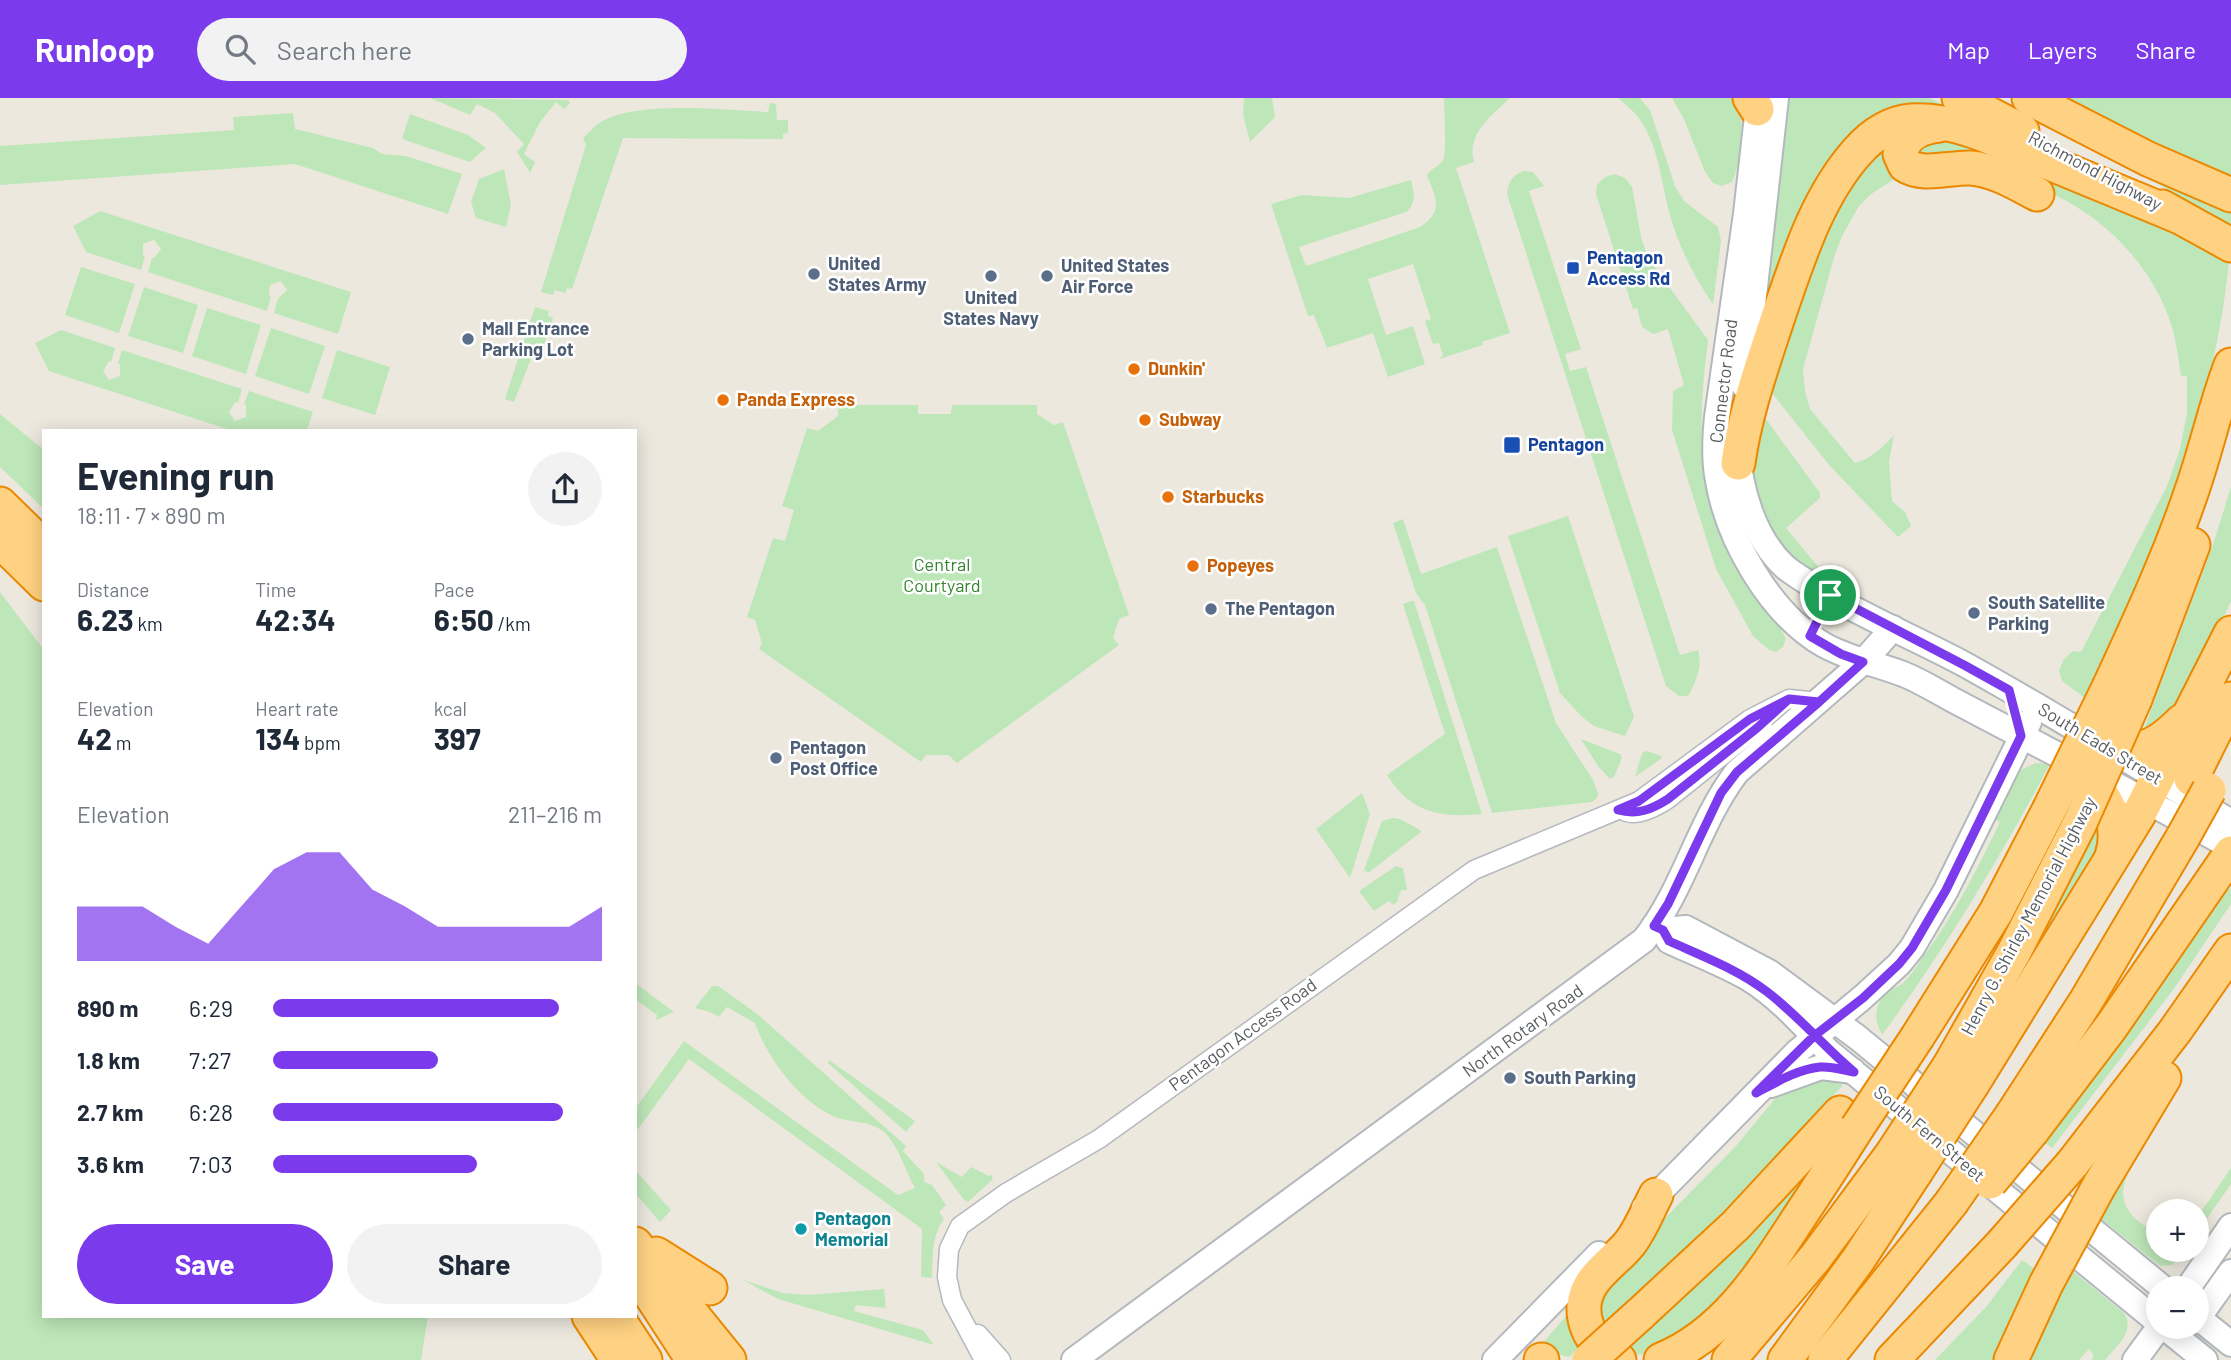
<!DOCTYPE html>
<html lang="en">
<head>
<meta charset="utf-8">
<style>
  :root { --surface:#fff; --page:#f2f2f3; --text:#1f2937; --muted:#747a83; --accent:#7c3aed }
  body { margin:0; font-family:Barlow,sans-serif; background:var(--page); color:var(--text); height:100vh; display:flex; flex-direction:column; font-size:26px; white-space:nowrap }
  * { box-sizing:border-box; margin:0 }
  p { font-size:23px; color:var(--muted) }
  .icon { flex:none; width:38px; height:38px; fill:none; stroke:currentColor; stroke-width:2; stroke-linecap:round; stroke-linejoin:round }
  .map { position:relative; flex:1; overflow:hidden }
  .sheet { position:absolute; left:42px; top:331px; width:595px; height:889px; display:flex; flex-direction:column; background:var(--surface); border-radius:0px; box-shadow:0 4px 18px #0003 }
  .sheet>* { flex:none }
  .buttons { position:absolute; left:2146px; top:1101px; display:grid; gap:14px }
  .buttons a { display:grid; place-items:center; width:63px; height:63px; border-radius:50%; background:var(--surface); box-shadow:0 4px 18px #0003; font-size:35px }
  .pin { position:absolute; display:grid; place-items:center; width:60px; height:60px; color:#fff; margin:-30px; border:4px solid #fff; border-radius:50%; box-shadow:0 2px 7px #0007 }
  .round { display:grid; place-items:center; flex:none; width:74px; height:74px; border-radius:37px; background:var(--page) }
  .summary { display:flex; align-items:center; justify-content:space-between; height:119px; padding:0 35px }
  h1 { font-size:38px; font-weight:700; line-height:52px }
  .metrics { display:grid; grid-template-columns:repeat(3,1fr); gap:10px; height:119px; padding:7px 35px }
  .metrics div { display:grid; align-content:center }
  .metrics b { font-size:30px; font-weight:700 }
  .metrics small { font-size:19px; font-weight:400 }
  .metrics p { font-size:19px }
  .chart { height:196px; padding:14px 35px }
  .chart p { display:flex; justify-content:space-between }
  .chart svg { width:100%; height:126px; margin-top:7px; fill:var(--accent); opacity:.7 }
  .cta { display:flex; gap:14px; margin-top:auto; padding:14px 35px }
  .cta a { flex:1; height:80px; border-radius:42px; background:var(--accent); color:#fff; font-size:28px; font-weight:700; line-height:80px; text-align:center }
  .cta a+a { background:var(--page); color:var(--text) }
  ul { padding:0 35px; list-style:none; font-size:23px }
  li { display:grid; grid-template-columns:112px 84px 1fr; align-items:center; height:52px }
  li i { height:18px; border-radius:9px; background:var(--accent) }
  header { display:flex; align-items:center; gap:42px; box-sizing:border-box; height:98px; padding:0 35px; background:var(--accent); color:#fff }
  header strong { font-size:33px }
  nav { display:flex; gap:38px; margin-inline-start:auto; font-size:24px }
  .search { width:490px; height:63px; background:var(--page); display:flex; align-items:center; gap:18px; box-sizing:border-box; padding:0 24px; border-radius:38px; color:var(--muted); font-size:26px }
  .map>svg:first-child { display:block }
  .green { fill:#bde7b8 }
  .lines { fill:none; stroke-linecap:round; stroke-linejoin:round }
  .street-casing { stroke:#b5b8bd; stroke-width:21 }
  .secondary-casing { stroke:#b3b8bd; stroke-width:28 }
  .highway-casing { stroke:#eb8800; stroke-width:37 }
  .street { stroke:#fff; stroke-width:18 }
  .secondary { stroke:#fff; stroke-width:24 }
  .highway { stroke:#ffd283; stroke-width:33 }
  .highway-bridge-casing { stroke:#eb8800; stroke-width:37; stroke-linecap:butt }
  .highway-bridge { stroke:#ffd283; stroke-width:33 }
  .route-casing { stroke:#fff; stroke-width:14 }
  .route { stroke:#7c3aed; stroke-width:9 }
  .transit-dot { fill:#1a4fb4; stroke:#fff; stroke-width:2.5 }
  .service-dot { fill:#5c6f8a; stroke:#fff; stroke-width:2.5 }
  .food-dot { fill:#e8710a; stroke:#fff; stroke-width:2.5 }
  .culture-dot { fill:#0f9aa8; stroke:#fff; stroke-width:2.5 }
  .labels { text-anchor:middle; stroke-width:5; stroke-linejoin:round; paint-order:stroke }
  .street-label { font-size:18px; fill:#585d61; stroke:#fff }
  .transit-label { font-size:18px; font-weight:bold; fill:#164399; stroke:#fff; text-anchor:start }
  .service-label { font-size:18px; font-weight:bold; fill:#4e5e75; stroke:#fff; text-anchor:start }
  .food-label { font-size:18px; font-weight:bold; fill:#c56008; stroke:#fff; text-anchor:start }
  .park-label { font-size:18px; fill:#32842d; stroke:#fff }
  .culture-label { font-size:18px; font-weight:bold; fill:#0d838f; stroke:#fff; text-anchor:start }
</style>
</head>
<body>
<header>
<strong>Runloop</strong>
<div class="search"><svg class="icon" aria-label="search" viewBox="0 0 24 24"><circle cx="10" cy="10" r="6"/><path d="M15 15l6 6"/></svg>Search here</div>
<nav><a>Map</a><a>Layers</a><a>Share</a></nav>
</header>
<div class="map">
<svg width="2231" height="1262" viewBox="0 0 2231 1262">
  <rect width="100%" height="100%" fill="#ede8de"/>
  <g class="green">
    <polygon points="430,0 568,2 570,5 564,11 556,4 540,24 524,56 535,64 530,75 517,54 524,46 495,15 477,6 470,17"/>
    <polygon points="1244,0 1272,0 1275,19 1250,44 1243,16"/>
    <path d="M1444,0h66c-18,17 -44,36 -36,64l-18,6 54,165 -28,9 1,3 -44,14 4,-4 -4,-12 -6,1 -8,-23 6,-2 -18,-55 -45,15 18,56 27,-9 12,38 -37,13 -15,-44 -46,15 -13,-33 -6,1 -37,-112 31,-9 47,3 62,-18c3,14 6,22 -5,32l-107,35 7,19 114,-39c24,-16 16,-28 7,-52 4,-7 12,-8 16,-15 4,-6 1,-51 1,-62z"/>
    <path d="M1618,0h22l10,12 25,76 9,15 34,26 3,14 -8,63c-19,-27 -34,-57 -43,-89 -9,-32 -10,-64 -29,-94 -5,-8 -15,-16 -23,-23z"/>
    <path d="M1672,0h68c3,26 3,60 -8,84l-10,4 -9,-3 -8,-11 -21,-53z"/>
    <polygon points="1785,0 1930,0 1961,16 1874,28 1764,234"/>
    <polygon points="2067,0 2231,0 2231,77 2166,50"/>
    <path d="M770,5l6,1 1,16h11v13l-5,1v5l-160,-1 -51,151 -5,-1 -2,5 -10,-3 -2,5 -12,-3 45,-147 -3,-7c7,-6 13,-14 21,-18 41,-19 119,-10 164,-8z"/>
    <polygon points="293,15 295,31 373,50 382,56 406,58 462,76 448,116 295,66 0,87 0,48 234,32 233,19"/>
    <polygon points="410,16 468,37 486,50 470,64 402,41"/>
    <polygon points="2068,36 2231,111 2231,127"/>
    <path d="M1944,40l28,6 161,67 96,50c-15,156 -78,297 -144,437l-23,-17 -3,-10 5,-12 9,-8 8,1 86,-166 13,-37 7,-36v-37h-6c-3,-20 -5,-39 -12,-58 -21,-58 -70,-106 -128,-129 -37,-15 -79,-23 -118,-34l-4,-8z"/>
    <path d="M1883,42l5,27 8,11 -25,16 -12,12 -16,28 -8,20 -32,115 2,22 5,18 45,54c16,-4 28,-16 39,-28l-5,27 3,39 13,11 6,14 -13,11 -69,-72 -60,-76 64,-187z"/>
    <polygon points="504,71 511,107 506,129 476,120 471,104 479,81"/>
    <path d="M1523,73l10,1 11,14 -15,5 52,158 -16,5 5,17 16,-4 94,288 18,-5c5,16 -2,32 -10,46h-9l-13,-10 -159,-492c1,-12 5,-18 16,-23z"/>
    <path d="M1615,76l10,4 7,9 9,50 7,21 60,82c-10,81 -13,155 28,229 15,25 38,44 50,70l-3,8 -7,5 -7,-2 -16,-14 -37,-67 -44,-139 1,-39 11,-6 -16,-56 -15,5 -11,-7 -5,-19 -4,1 -37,-115 1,-9 8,-8z"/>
    <polygon points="100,113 351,194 338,236 274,215 278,201 287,192 281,183 270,187 269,198 271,199 267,213 148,174 152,160 154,160 161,151 154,142 143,146 143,157 145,158 141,172 86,154 73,128"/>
    <polygon points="81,169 135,186 119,235 65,217"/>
    <polygon points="144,189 198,207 183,255 128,238"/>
    <polygon points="535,209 549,213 548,218 553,220 541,255 534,253 514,304 505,301"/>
    <polygon points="207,210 261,227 246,276 192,258"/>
    <polygon points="271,230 325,248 309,296 255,278"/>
    <polygon points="61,232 115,250 111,264 109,263 103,273 109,282 120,278 120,267 118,265 122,252 242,291 238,305 235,304 229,314 235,323 246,319 246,307 244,306 249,293 313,314 307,332 230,332 49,273 35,245"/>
    <polygon points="337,252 390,269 375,317 322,300"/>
    <polygon points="838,307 918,307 918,316 951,316 952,307 1037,307 1037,316 1054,327 1063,324 1129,517 1119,521 1113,540 1119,547 957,665 948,657 926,657 921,664 759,551 762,545 755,522 747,519 773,440 785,443 794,412 782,408 807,330 818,333 838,318"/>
    <polygon points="0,316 44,352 44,411 0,369"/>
    <polygon points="1763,317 1820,395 1820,400 1786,430 1840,495 1852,485 1861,498 1841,520 1835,521 1812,498 1776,450 1753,388 1750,358"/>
    <polygon points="2231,389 2231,503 2215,539 2169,624 2142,636 2212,450"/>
    <polygon points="1568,418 1634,619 1625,638 1594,628 1582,619 1560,595 1508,438"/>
    <polygon points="1403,421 1421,476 1497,449 1556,625 1593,682 1598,695 1597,700 1592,704 1492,715 1425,507 1416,495 1393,425"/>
    <polygon points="0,494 44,552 44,1218 428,1218 421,1262 0,1262"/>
    <path d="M1411,503h3l68,213c-42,4 -71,-1 -95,-39l58,-41 -42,-130z"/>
    <polygon points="1581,641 1620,656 1622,660 1614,679 1610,681 1598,668"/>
    <polygon points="1647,653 1661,658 1662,660 1635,679 1642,655"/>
    <path d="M2037,665l13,1c-50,94 -105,185 -168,271 -6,-12 -9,-23 -1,-35 5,-10 13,-11 21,-16 8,-7 17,-21 23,-30 30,-40 53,-87 75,-132l-5,-2 11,-19 -3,-7c8,-16 16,-26 34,-31z"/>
    <polygon points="1362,695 1370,716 1350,780 1316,731"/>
    <polygon points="2105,717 2108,747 2015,889 2095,735"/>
    <polygon points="1393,720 1400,721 1420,732 1421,734 1368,775 1364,772 1382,723"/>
    <polygon points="1396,768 1403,770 1407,792 1401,792 1397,804 1393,807 1389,803 1374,813 1359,793"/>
    <polygon points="2231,790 2231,806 2173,892 2052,1050 2044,1044 2222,797"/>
    <polygon points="635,885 674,914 656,922 657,917 635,901"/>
    <path d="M712,888h6l38,27 150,133 -3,5 21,23v8l8,3 14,20 -7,7 5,7c-13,17 -11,39 -12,59l-11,-1 1,-48 -233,-170 -54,74v-24l49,-68 214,154 17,-7c-9,-16 -18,-45 -31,-56 -13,-11 -30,-9 -46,-14 -36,-13 -71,-60 -83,-95l-28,-16 -8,10 -9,-5 -15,-4z"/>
    <polygon points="829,962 915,1023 906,1034 828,965"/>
    <polygon points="1829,981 1843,987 1711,1129 1630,1209 1600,1230 1598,1192 1607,1179 1736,1048 1779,996 1809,982"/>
    <polygon points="1823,1055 1738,1194 1656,1255 1635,1257 1621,1252"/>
    <polygon points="936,1064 962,1079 971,1069 989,1078 991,1076 993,1081 968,1104 964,1102"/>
    <polygon points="2231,1070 2231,1086 2196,1136 2196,1121"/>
    <polygon points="635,1072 671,1112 660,1124 635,1095"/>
    <path d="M2124,1077l3,1c-12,28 7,47 31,56v18h27l-13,15 -12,1 -60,-48z"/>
    <polygon points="2022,1162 2042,1176 2001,1262 1935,1262 1986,1209"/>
    <path d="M2071,1172l53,43c12,19 -8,33 -19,47h-13l1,-6 -4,-5 -10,11h-54z"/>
    <polygon points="743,1182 783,1195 808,1197 884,1191 886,1210 856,1207 854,1213 923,1232 934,1247 778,1201"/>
    <polygon points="1578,1204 1587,1243 1569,1259 1538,1251"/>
  </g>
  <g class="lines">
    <defs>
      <g id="street">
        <path d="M1626,714c14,4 30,-5 42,-13l95,-76"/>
        <polyline points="978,1236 1001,1262"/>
        <polyline points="984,1262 952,1202 947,1179 949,1151 960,1128 1006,1095 1099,1041 1474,772 1639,703 1750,621 1789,601 1819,604"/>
      </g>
      <g id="secondary">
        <path d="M1759,0l-13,116 -29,203c-2,20 -3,39 0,58 9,62 52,138 107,170 25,14 53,19 79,29 18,7 35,18 52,27 92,49 185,95 276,146"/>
        <polyline points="1744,288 1776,0"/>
        <path d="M1737,348c3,43 16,91 48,121 12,10 27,18 40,26 44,26 92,46 137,70 91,50 179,106 269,159"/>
        <path d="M1654,828l9,4 6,11c26,12 54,23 79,37 31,19 55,47 80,73l330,271"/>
        <polyline points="1663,832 1686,830 1769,874 1857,939 2163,1190"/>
        <polyline points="1771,987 1821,969 1853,973"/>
        <polyline points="1644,1110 1797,954 1863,899 1899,866 1912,850 1946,792 2029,624"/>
        <polyline points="2188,1190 2231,1128"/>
        <polyline points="2196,1218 2231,1246"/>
        <polyline points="2196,1223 2231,1174"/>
        <polyline points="2163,1228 2205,1262"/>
        <path d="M1074,1262l570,-420c40,-50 54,-117 93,-168l126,-110 30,-34"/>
        <polyline points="1495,1262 1599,1156"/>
        <polyline points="2135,1262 2160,1228"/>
      </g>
      <g id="highway">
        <polyline points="1750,0 1757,11"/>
        <polyline points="1959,0 2022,33"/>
        <polyline points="2029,0 2148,61 2231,97"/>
        <path d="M1939,27c-18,2 -35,9 -39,29l5,11c18,12 45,2 66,3 24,2 45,15 66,26"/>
        <polyline points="2162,109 2231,147"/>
        <path d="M1738,365c7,-51 25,-100 41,-149 19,-55 38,-117 78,-162 14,-16 32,-29 54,-31 47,-3 94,23 136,41 44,18 89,37 133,55"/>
        <polyline points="0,406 44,449"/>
        <polyline points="0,443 44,486"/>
        <path d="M2110,587c29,-63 59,-127 81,-192 15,-42 24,-86 40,-128"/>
        <polyline points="2135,601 2193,447"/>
        <path d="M2110,651c36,2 47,-3 72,-28"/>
        <path d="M2084,672c20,25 39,52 28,86"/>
        <polyline points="2191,681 2231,601"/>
        <polyline points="1918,938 1996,814 2049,712"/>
        <polyline points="1950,967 2014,854 2079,727"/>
        <polyline points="1973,985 2139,716 2231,535"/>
        <polyline points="2012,1017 2086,903 2183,739"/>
        <polyline points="2032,1033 2111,929 2231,755"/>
        <polyline points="2072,1066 2175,933 2231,853"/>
        <polyline points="2099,1088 2164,980"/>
        <polyline points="635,1146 729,1262"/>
        <polyline points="656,1156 710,1190"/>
        <polyline points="643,1185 693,1262"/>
        <polyline points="1640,1216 1736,1127 1840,1015"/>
        <polyline points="589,1218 618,1262"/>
        <polyline points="616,1218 645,1262"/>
        <polyline points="1541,1262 1542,1262"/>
        <path d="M1619,1262c-29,-12 -46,-49 -27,-77 10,-15 27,-26 38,-40 11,-14 18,-33 26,-48"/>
        <path d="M1661,1262c64,-26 101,-86 137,-141 20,-30 40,-61 59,-91"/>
        <polyline points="1729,1262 1815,1160 1892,1056"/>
        <polyline points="1785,1262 1858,1162 1915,1075"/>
        <polyline points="1825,1262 1951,1105"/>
        <polyline points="1892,1262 2002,1146"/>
        <polyline points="2011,1262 2046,1186"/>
      </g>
    </defs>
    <use href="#street" class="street-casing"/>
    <use href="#secondary" class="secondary-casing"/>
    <use href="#highway" class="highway-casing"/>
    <use href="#street" class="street"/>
    <use href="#secondary" class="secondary"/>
    <use href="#highway" class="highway"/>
    <defs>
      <g id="highway-bridge">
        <polyline points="2049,712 2110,587"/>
        <polyline points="2079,727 2135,601"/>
        <polyline points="2183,739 2209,692"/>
        <polyline points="1857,1030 1918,938"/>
        <polyline points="1892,1056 1950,967"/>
        <polyline points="1915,1075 1973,985"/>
        <polyline points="1990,1084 2032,1033"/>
        <polyline points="1951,1105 2012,1017"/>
        <polyline points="2002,1146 2072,1066"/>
        <polyline points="2046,1186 2099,1088"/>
        <polyline points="1589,1262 1640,1216"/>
      </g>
    </defs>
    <use href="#highway-bridge" class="highway-bridge-casing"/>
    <use href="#highway-bridge" class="highway-bridge"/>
  </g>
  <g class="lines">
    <defs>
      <path id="route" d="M1830,497l-20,41 31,18 22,8 -44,40 -30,-3 -39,20 -111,82 -21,9c19,5 33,0 50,-11l89,-71 32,-29 30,3 -82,70 -16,21 -53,111 -14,22 9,4 6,11c33,15 68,28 97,50 32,24 57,55 88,81 -11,-2 -23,-6 -34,-5 -22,2 -45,16 -64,26l58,-57 49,-38 36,-34 13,-16 34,-58 75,-154 -12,-46 -45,-25 -134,-70"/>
    </defs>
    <use href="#route" class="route-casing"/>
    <use href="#route" class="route"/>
  </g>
  <g class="transit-dot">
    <rect x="1566" y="163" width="14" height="14" rx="3.5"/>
    <rect x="1503" y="338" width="18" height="18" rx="3.5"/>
  </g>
  <g class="service-dot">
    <circle cx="814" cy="176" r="7"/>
    <circle cx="991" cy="178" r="7"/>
    <circle cx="1047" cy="178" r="7"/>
    <circle cx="468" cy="241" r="7"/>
    <circle cx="1211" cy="511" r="7"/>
    <circle cx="1974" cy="515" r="7"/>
    <circle cx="776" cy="660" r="7"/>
    <circle cx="1510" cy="980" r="7"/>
  </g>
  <g class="food-dot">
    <circle cx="1134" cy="271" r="7"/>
    <circle cx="723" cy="302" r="7"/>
    <circle cx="1145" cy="322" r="7"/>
    <circle cx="1168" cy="399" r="7"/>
    <circle cx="1193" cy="468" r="7"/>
  </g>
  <circle class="culture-dot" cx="801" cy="1131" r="7"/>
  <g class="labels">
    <g class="street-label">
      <text transform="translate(2095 73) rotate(28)" y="6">Richmond Highway</text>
      <text transform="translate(1724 283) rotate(-83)" y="6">Connector Road</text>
      <text transform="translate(2100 646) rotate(31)" y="6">South Eads Street</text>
      <text transform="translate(2029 818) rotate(-62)" y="6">Henry G. Shirley Memorial Highway</text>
      <text transform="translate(1523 933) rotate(-36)" y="6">North Rotary Road</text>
      <text transform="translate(1243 937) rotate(-36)" y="6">Pentagon Access Road</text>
      <text transform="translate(1929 1036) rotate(40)" y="6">South Fern Street</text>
    </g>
    <g class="transit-label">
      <text x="1587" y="166">Pentagon<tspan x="1587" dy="21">Access Rd</tspan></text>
      <text x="1528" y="353">Pentagon</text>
    </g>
    <g class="service-label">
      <text x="828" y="172">United<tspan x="828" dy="21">States Army</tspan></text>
      <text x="1061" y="174">United States<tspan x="1061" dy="21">Air Force</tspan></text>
      <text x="991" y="206" text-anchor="middle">United<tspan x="991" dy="21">States Navy</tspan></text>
      <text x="482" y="237">Mall Entrance<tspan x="482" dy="21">Parking Lot</tspan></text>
      <text x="1988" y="511">South Satellite<tspan x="1988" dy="21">Parking</tspan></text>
      <text x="1225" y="517">The Pentagon</text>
      <text x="790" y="656">Pentagon<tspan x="790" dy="21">Post Office</tspan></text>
      <text x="1524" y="986">South Parking</text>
    </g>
    <g class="food-label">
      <text x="1148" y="277">Dunkin'</text>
      <text x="737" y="308">Panda Express</text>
      <text x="1159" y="328">Subway</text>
      <text x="1182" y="405">Starbucks</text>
      <text x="1207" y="474">Popeyes</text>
    </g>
    <g class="park-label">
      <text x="942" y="473">Central<tspan x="942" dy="21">Courtyard</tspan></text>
    </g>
    <g class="culture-label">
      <text x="815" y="1127">Pentagon<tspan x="815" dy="21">Memorial</tspan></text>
    </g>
  </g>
</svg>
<div class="buttons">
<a>+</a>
<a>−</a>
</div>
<div class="pin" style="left:1830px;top:497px;background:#1e9e55"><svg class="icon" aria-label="arrive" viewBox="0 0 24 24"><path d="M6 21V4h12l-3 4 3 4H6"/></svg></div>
<section class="sheet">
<div class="summary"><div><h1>Evening run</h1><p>18:11 · 7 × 890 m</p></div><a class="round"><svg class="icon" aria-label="share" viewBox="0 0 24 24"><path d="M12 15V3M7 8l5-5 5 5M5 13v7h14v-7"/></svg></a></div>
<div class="metrics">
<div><p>Distance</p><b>6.23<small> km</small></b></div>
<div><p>Time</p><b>42:34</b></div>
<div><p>Pace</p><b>6:50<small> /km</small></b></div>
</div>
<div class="metrics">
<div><p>Elevation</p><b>42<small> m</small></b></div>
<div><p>Heart rate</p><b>134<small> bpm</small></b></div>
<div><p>kcal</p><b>397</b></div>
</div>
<div class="chart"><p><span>Elevation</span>211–216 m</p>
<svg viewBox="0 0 160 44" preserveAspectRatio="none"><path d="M0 44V25L10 25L20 25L30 32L40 38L50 25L60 12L70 6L80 6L90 19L100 25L110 32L120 32L130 32L140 32L150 32L160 25V44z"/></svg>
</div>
<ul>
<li><b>890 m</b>6:29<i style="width:87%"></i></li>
<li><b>1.8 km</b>7:27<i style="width:50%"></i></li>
<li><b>2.7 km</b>6:28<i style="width:88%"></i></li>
<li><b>3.6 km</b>7:03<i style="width:62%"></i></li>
</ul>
<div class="cta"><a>Save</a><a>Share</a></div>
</section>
</div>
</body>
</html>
